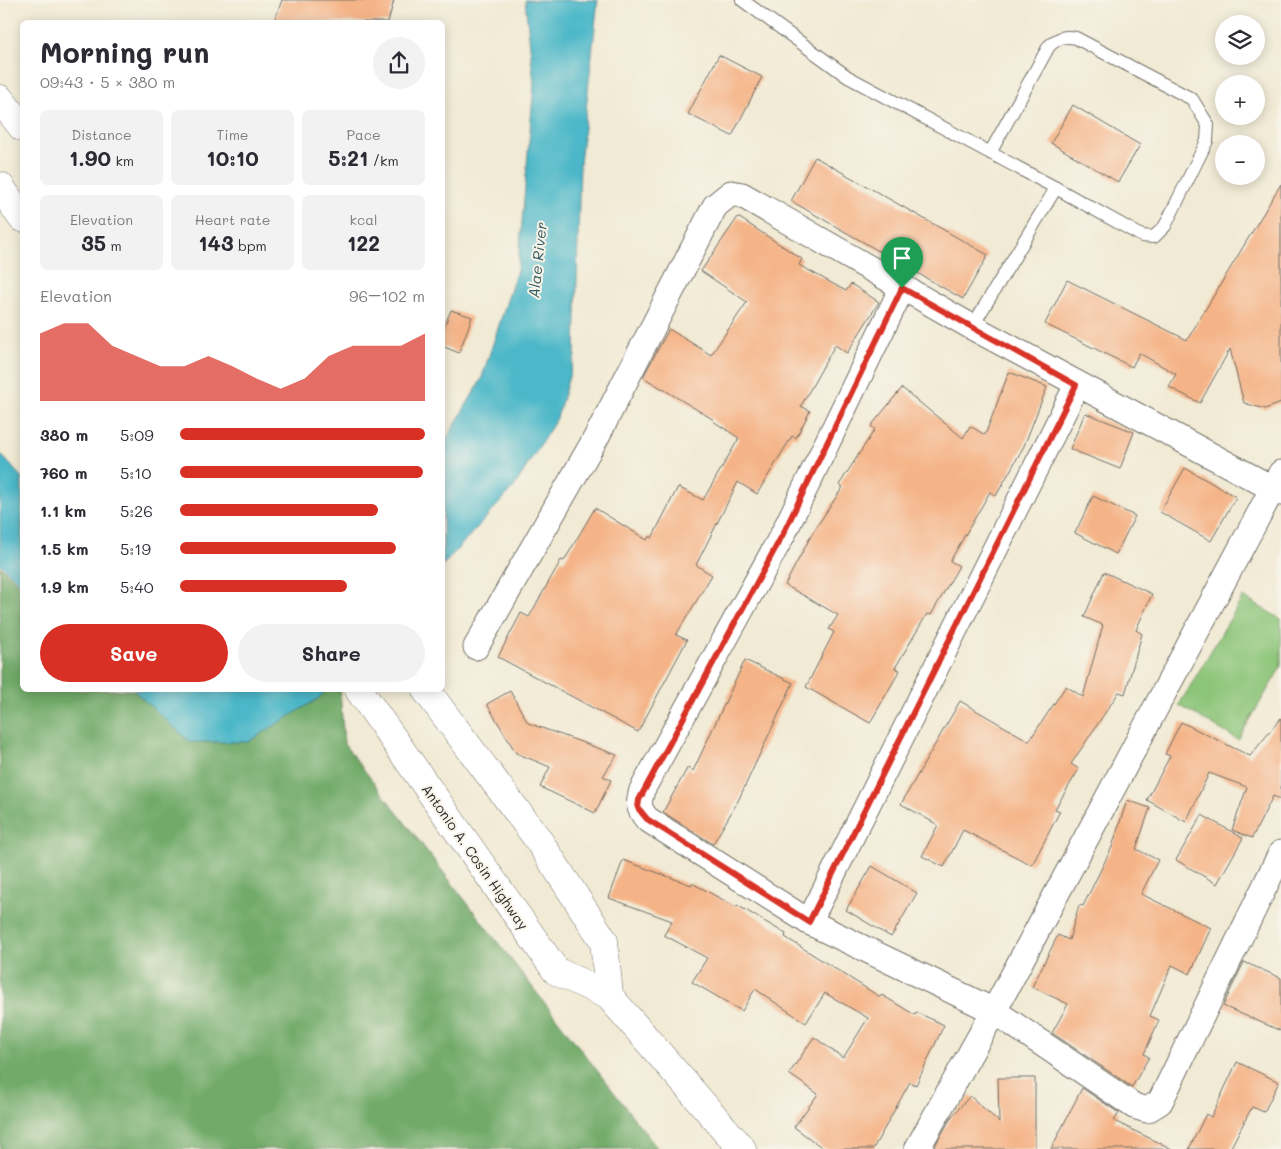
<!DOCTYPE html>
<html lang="en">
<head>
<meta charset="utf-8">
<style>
  :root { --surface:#fff; --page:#f2f2f3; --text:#2b2b33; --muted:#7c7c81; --accent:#d93025 }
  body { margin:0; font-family:Mali,sans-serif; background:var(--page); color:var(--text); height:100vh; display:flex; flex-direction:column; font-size:19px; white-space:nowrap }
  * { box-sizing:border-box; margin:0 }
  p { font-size:16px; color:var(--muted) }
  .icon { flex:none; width:28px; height:28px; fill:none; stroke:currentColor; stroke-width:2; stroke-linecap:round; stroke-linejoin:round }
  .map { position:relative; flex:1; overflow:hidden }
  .side { position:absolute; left:20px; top:20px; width:425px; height:672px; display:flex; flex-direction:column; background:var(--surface); border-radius:8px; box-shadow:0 2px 12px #0003 }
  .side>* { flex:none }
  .tools { position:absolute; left:1215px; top:15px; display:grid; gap:10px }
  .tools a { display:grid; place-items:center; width:50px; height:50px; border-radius:50%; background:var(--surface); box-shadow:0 2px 12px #0003; font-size:25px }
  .pin { position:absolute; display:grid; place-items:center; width:42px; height:42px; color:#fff; margin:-51px -21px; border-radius:50% 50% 50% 0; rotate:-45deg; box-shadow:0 0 5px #0007 }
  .pin .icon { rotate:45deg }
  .round { display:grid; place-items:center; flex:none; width:52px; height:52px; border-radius:26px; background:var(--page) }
  .head { display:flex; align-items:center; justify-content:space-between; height:85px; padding:0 20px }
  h1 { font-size:28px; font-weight:800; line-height:38px }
  .figures { display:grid; grid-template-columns:repeat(3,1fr); gap:8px; height:85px; padding:5px 20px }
  .figures div { display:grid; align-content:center; border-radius:8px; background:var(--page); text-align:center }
  .figures b { font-size:21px; font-weight:800 }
  .figures small { font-size:14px; font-weight:400 }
  .figures p { font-size:14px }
  .chart { height:140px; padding:10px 20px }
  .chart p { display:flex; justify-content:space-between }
  .chart svg { width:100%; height:90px; margin-top:5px; fill:var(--accent); opacity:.7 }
  .cta { display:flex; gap:10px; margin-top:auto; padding:10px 20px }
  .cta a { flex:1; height:58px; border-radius:30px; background:var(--accent); color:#fff; font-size:20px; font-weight:800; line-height:58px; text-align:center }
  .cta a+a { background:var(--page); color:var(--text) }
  ul { padding:0 20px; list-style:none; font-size:16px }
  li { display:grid; grid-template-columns:80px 60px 1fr; align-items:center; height:38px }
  li i { height:12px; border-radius:6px; background:var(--accent) }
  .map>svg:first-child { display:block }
  .green { fill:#8cc579; stroke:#5c7852 }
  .forest { fill:#71aa69; stroke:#4e6a4a }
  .water { fill:#4bb7c8; stroke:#3b717a }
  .building { fill:#f5b487 }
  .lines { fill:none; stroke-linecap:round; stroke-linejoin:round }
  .lane-casing { stroke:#706e66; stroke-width:14 }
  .street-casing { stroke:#706e66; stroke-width:27 }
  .highway-casing { stroke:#706e66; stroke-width:29 }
  .lane { stroke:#fff; stroke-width:12 }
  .street { stroke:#fff; stroke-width:25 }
  .highway { stroke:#fff; stroke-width:28 }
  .route-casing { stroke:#fff; stroke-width:10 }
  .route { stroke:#d93025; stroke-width:6 }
  .labels { text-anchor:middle; stroke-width:4; stroke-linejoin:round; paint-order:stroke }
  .street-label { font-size:14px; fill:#2b2b2b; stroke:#f7f3e8 }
  .water-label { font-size:15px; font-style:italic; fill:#365c62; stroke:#f7f3e8 }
</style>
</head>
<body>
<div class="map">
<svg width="1281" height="1149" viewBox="0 0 1281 1149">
  <rect width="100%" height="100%" fill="#f7f3e8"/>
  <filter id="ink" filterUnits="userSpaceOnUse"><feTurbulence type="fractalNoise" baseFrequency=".02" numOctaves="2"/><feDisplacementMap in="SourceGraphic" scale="10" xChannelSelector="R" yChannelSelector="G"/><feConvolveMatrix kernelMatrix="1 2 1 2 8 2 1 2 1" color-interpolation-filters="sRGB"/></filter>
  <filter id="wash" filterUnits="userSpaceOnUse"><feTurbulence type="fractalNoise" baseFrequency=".0096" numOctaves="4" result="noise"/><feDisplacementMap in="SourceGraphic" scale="20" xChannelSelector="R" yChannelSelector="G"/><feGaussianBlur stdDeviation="1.12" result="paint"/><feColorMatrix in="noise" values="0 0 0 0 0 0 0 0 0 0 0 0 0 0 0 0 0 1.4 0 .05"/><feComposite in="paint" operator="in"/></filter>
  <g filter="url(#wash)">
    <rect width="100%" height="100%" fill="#f1ead4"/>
    <polygon class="green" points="1243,597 1281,619 1281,667 1238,740 1179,705"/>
    <polygon class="forest" points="0,566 22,587 22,690 134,690 190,742 248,742 319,698 326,690 340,690 344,744 658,1149 0,1149"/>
    <g class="water">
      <polygon points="525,0 598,0 580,164 575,356 557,418 514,487 443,565 443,445 481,380 518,267 534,84"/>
      <polygon points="0,453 22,478 22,585 0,564"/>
      <polygon points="133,690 326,690 319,698 248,742 190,742"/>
    </g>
    <g id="blocks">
      <g class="building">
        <polygon points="282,0 394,0 388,22 274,22"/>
        <polygon points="719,55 762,77 732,136 688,114"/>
        <polygon points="1073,105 1140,145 1118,182 1051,143"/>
        <polygon points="815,157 988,255 963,299 791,201"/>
        <polygon points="1281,184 1281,403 1265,409 1244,403 1230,349 1200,403 1169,387 1176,374 1139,353 1132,367 1045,324 1067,280 1187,340"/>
        <polygon points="738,217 802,259 799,265 846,291 851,284 879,302 847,353 835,345 801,406 810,411 796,438 792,436 757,494 738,482 696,565 712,575 676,635 687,640 638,732 498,657 521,613 529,617 561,560 564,561 595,508 647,540 649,536 652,538 678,487 703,500 739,438 713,421 714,420 643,377 669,329 711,355 747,302 701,271"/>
        <polygon points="451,310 472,317 459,353 442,346 442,332"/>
        <polygon points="1009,372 1047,387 1024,446 996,496 990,492 950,561 959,566 931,615 927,614 895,668 900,670 870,723 806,687 834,632 829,629 838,615 785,585 813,532 843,487 839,485 875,429 871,426 902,388 963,438 970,426 985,435"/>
        <polygon points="1085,413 1134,432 1120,469 1070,449"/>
        <polygon points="1185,468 1236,497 1211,541 1160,512"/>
        <polygon points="1093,496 1135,516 1116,554 1075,533"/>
        <polygon points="1104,572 1152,594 1136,630 1142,634 1125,694 1119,692 1071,764 1079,769 1055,809 1060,811 1032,865 963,830 944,867 922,856 938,825 901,804 960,701 1029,741 1066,686 1083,697 1103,625 1084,617"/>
        <polygon points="745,660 793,683 738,801 713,844 663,812 688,767 693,771"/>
        <polygon points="510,691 528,723 617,755 603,776 611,780 595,813 540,787 550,767 516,753 487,704"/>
        <polygon points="1281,718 1281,799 1273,796 1252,838 1232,830 1247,787 1209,773 1186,822 1147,800 1170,756 1165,754 1181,722 1250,756"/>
        <polygon points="1127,800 1150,808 1136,849 1158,860 1141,894 1211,928 1190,974 1172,965 1150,1016 1159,1020 1144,1054 1149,1057 1132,1087 1052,1033 1068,1004 1032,987 1058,935 1069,940 1079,905 1083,906 1112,847"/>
        <polygon points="1202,815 1243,838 1217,884 1176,860"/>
        <polygon points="623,860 691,885 692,883 736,907 737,905 786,934 785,937 880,997 882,995 915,1015 916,1012 944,1025 916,1085 910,1082 873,1149 824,1149 794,1127 818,1094 789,1074 814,1037 843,1058 868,1018 825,993 806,1023 755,989 742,1011 692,982 707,958 664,935 672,921 609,898"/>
        <polygon points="872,866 917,893 891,937 846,910"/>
        <polygon points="1244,962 1281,978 1281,1031 1223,1006"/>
        <polygon points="1237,1062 1279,1082 1264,1112 1252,1107 1230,1149 1189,1149 1206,1114 1211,1117"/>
        <polygon points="998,1078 1035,1078 1035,1149 933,1149 952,1116 970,1096 999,1122"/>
        <polygon points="1082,1088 1119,1113 1114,1121 1172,1149 1051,1149"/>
      </g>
    </g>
  </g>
  <g filter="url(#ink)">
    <use href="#blocks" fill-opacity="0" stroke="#706e66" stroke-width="1"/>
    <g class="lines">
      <defs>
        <g id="lane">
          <path d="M742,0l106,77 208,111 86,48 12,1 11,-11 42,-85 1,-16 -16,-26 -116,-61c-12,-3 -18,0 -27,8l-59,107"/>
          <polyline points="972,327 1056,188"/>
        </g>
        <g id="street">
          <path d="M902,288l-119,246 -141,256c-4,14 -4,18 5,29l162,103 185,89 140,95 13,4 13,-8 121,-249"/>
          <polyline points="476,647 597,436 715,206 731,193 742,195 972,327 1281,493"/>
          <polyline points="809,922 1077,385"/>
          <polyline points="917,1149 994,1011 1281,473"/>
        </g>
        <g id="highway">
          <polyline points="0,99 22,127"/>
          <polyline points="0,186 22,218"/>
          <polyline points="359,690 556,971 609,996 742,1149"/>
          <polyline points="426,690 537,838 604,941 609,996"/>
        </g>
      </defs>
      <use href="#lane" class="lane-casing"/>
      <use href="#street" class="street-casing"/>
      <use href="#highway" class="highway-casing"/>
      <use href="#lane" class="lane"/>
      <use href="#street" class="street"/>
      <use href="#highway" class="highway"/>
    </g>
  </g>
  <g class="lines" filter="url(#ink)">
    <defs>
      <polygon id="route" points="902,288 1076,385 809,922 647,819 638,808 639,800 783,534"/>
    </defs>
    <use href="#route" class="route-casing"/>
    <use href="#route" class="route"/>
  </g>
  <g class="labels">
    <g class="street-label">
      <text transform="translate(475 857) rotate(55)" y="5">Antonio A. Cosin Highway</text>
    </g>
    <g class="water-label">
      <text transform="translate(538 260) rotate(-84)" y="5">Alae River</text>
    </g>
  </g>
</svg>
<div class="tools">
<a><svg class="icon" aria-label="layers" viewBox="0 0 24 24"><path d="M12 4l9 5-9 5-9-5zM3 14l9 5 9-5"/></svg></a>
<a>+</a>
<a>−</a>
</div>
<div class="pin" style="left:902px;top:288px;background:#1e9e55"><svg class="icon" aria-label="arrive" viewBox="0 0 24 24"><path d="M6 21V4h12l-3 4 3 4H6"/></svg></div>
<section class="side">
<div class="head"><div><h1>Morning run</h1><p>09:43 · 5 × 380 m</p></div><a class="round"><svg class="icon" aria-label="share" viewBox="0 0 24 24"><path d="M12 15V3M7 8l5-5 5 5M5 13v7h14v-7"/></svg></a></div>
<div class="figures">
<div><p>Distance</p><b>1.90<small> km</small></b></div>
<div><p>Time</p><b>10:10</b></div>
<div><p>Pace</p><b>5:21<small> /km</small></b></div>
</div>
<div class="figures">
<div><p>Elevation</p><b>35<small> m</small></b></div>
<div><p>Heart rate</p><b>143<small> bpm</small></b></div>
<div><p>kcal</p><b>122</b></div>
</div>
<div class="chart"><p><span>Elevation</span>96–102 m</p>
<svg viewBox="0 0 160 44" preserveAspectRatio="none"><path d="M0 44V11L10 6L20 6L30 17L40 22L50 27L60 27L70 22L80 27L90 33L100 38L110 33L120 22L130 17L140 17L150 17L160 11V44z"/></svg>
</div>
<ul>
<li><b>380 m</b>5:09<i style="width:100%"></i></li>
<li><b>760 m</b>5:10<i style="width:99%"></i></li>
<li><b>1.1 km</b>5:26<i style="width:81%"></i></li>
<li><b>1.5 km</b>5:19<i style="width:88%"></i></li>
<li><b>1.9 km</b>5:40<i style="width:68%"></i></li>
</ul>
<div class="cta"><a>Save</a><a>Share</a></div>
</section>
</div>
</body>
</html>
